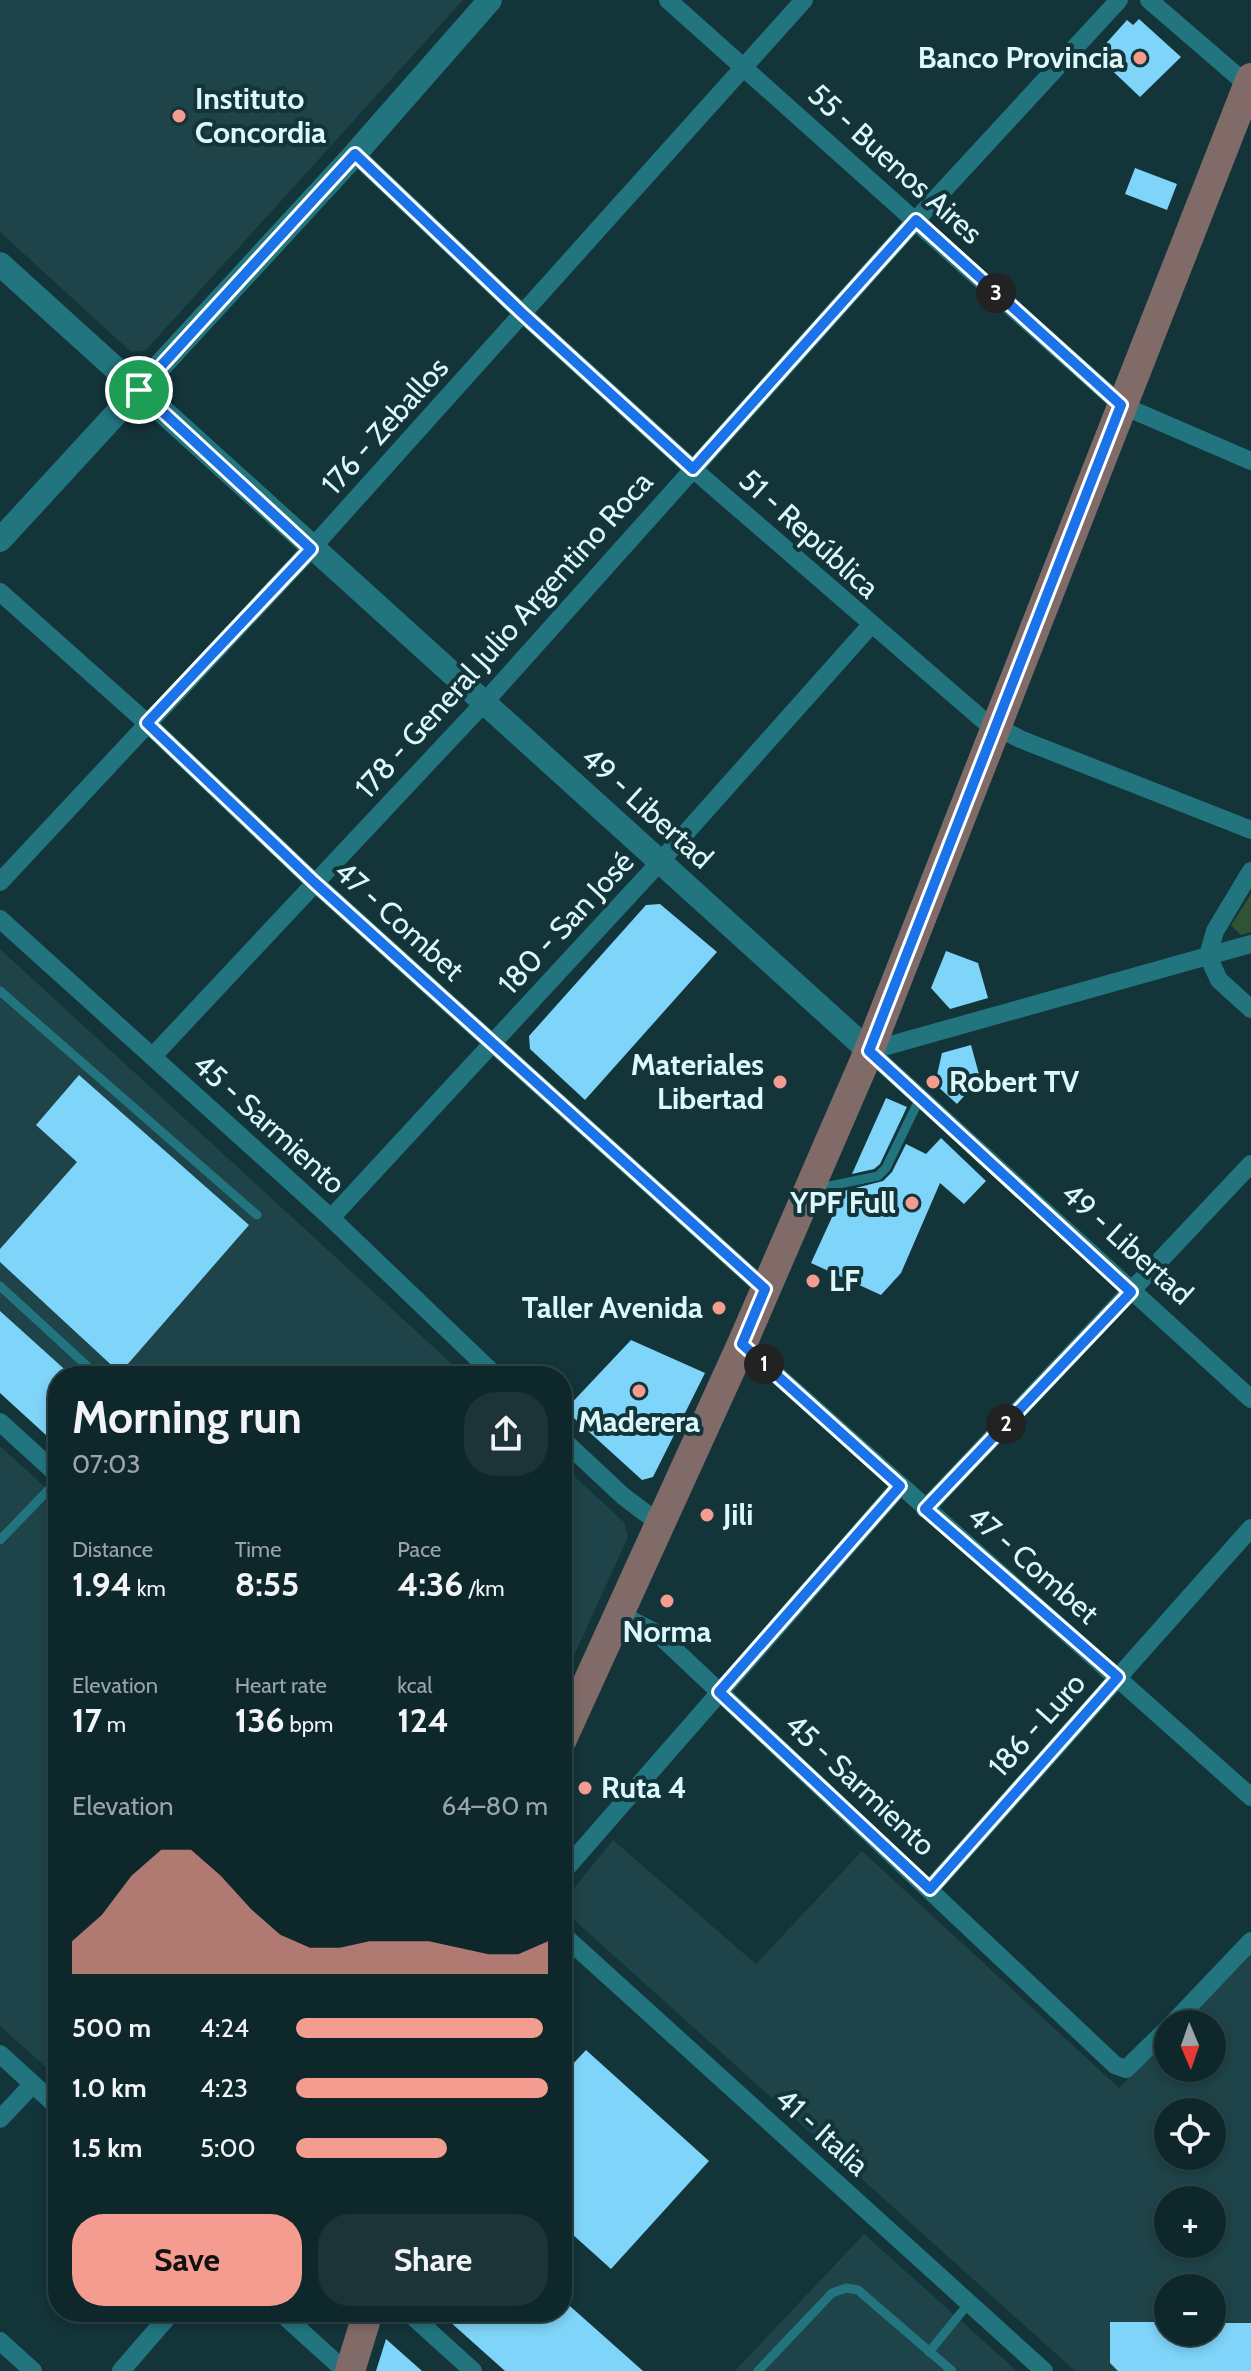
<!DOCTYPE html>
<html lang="en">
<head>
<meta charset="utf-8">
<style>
  :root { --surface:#0e272b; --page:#1c3337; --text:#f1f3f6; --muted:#9ba5a9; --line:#2e4447; --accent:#f59c91 }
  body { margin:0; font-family:Cabin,sans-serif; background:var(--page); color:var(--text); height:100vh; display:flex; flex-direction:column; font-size:30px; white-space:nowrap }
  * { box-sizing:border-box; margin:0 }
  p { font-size:26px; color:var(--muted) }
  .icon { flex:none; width:44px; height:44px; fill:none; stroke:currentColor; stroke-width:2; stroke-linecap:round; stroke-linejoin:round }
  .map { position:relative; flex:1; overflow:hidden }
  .details { position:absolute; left:48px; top:1366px; width:524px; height:956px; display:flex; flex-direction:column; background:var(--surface); border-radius:32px; box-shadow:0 4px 12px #0003,0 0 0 2px var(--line) }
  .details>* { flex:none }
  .needle { width:52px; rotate:178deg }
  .tools { position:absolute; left:1154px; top:2010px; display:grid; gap:16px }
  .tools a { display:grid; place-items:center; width:72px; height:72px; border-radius:50%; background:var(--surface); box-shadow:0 4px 12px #0003,0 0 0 2px var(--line); font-size:40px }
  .pin { position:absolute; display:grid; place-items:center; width:68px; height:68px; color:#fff; margin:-34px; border:4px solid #fff; border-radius:50%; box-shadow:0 2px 8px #0007 }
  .km { position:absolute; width:40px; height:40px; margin:-20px; border-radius:50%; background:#222; color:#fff; font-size:22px; line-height:40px; text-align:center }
  .round { display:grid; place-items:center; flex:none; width:84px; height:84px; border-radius:32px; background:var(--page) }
  .summary { display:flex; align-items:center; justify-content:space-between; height:136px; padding:0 24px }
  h1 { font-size:44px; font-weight:800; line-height:60px }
  .metrics { display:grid; grid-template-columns:repeat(3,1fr); gap:12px; height:136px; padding:8px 24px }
  .metrics div { display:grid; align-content:center }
  .metrics b { font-size:34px; font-weight:800 }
  .metrics small { font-size:22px; font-weight:400 }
  .metrics p { font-size:22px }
  .chart { height:224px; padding:16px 24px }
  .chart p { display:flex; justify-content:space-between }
  .chart svg { width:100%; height:144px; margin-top:8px; fill:var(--accent); opacity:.7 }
  .action { display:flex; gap:16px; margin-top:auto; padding:16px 24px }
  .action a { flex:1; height:92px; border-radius:32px; background:var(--accent); color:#111; font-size:32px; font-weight:800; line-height:92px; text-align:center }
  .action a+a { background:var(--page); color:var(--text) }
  ul { padding:0 24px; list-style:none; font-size:26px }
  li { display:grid; grid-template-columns:128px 96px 1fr; align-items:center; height:60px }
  li i { height:20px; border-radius:10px; background:var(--accent) }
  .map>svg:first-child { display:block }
  .built { fill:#1e4348; fill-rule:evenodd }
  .green { fill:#305235 }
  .building { fill:#7fd4f9 }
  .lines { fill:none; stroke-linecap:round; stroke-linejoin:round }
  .service { stroke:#22757f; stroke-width:9 }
  .minor { stroke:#22757f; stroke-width:18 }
  .tertiary { stroke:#22757f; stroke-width:24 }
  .primary { stroke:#816b69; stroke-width:30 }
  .route-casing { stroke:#fff; stroke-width:16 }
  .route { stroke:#1a73e8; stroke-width:10 }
  .poi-dot { fill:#f59c91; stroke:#133439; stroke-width:3 }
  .labels { text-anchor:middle; stroke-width:8; stroke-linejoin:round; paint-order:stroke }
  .poi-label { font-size:30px; font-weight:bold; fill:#ddf8fc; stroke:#133439; text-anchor:start }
  .street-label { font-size:30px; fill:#ddf8fc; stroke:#133439 }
</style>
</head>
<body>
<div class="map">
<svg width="1251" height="2371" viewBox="0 0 1251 2371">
  <rect width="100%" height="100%" fill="#133439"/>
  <g class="built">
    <polygon points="0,0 463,0 145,351 131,352 0,232"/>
    <polygon points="0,949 465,1376 58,1376 58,1446 0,1393"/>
    <polygon points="0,1446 58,1499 58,2078 0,2026"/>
    <polygon points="562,1465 624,1522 628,1537 562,1682"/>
    <path d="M613,1840l143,124 106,-113 257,237 49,-51v31h44v-44h-31l70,-73v420h-176l-513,-462v-6zM1168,2112h44v44h-44zM1168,2200h44v44h-44zM1168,2288h44v44h-44z"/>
    <polygon points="864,2234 1017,2371 735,2371"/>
  </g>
  <polygon class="green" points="1251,894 1251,932 1241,935 1231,925"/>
  <g class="building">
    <polygon points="1139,19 1181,57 1140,97 1100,59 1106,52 1102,48 1127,20 1133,25"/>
    <polygon points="1135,168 1177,184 1167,210 1125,194"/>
    <polygon points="660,904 717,952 585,1100 530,1049 529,1036 646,905"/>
    <polygon points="946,951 978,963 988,998 950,1009 931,988"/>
    <polygon points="971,1045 980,1078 957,1104 935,1084 942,1053"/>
    <polygon points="79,1075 249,1225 120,1373 0,1262 0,1249 77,1162 36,1125"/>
    <polygon points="886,1098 907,1107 880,1164 874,1169 852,1174"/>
    <polygon points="941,1138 986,1181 964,1204 940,1183 901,1273 881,1295 811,1263 844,1191 883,1181 892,1172 906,1144 926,1154"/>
    <polygon points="0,1311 72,1376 58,1376 58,1446 0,1393"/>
    <polygon points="631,1340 705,1373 653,1477 642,1480 565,1410"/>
    <polygon points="586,2050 709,2161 611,2269 562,2225 562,2192 570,2183 562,2176 562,2060 570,2067"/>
    <polygon points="562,2299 643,2371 505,2371 439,2312 562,2312"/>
    <polygon points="1110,2322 1168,2322 1168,2332 1212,2332 1212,2323 1251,2323 1251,2371 1118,2371 1110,2363"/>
    <polygon points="386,2339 422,2371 376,2371"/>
  </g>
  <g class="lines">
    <g class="service">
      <polyline points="0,991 257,1215"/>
      <polyline points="815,1189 878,1176 886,1168 920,1098"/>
      <polyline points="0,1286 98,1376"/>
      <polyline points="0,1540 58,1480"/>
      <polyline points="929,2352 969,2303"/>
      <polyline points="758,2371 832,2293 846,2288 858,2290 952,2371"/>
    </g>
    <g class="minor">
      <polyline points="668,0 1121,405 1251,461"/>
      <polyline points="1149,0 1251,88"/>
      <polyline points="355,154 523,314 693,469 983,720 1020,739 1251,830"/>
      <polyline points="0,592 147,723 314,882 765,1289"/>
      <polyline points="1251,871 1215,931 1208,956 1219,980 1251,1009"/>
      <polyline points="0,882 311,549 804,0"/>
      <polyline points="0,919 331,1218 496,1376"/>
      <polyline points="869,1051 1251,1399"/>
      <polyline points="869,1051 1251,944"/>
      <polyline points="153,1056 483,704 916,220 1119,0"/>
      <polyline points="331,1218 659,863 870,626"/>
      <polyline points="742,1344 1251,1797"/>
      <polyline points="0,1422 58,1475"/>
      <polyline points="562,1439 623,1496 660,1524"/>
      <polyline points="925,1509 1251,1164"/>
      <polyline points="620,1614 658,1634 1115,2065 1126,2069 1168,2028"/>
      <polyline points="562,1873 900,1486"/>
      <polyline points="930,1889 1251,1528"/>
      <polyline points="562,1934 1044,2371"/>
      <polyline points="1172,2024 1251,1941"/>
      <polyline points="0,2054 58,2107"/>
      <polyline points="0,2119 33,2084"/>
      <polyline points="280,2312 345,2371"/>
      <polyline points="408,2312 473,2371"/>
      <polyline points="0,2341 33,2371"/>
      <polyline points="121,2371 172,2312"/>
    </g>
    <g class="tertiary">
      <polyline points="0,264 869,1051"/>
      <polyline points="0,540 355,154 490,0"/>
    </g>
    <g class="primary">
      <polyline points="562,1739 742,1344 869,1051 1251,78"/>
      <polyline points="350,2371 368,2312"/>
    </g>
  </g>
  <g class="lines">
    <defs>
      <polygon id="route" points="355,154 523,314 693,469 916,220 1121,405 869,1051 1131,1292 925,1509 1118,1677 930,1889 719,1692 900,1486 742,1344 765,1289 314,882 147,723 311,549 139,390"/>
    </defs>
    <use href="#route" class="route-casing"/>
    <use href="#route" class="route"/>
  </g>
  <g class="poi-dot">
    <circle cx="1140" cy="58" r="8"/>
    <circle cx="179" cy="116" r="8"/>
    <circle cx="780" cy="1082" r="8"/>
    <circle cx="933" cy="1082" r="8"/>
    <circle cx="912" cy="1203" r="8"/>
    <circle cx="813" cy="1281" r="8"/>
    <circle cx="719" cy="1308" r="8"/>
    <circle cx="639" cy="1391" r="8"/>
    <circle cx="707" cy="1515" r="8"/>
    <circle cx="667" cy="1601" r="8"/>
    <circle cx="585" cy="1788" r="8"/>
  </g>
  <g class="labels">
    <g class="poi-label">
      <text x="1124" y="68" text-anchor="end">Banco Provincia</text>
      <text x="195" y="109">Instituto<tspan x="195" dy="34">Concordia</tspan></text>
      <text x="764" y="1075" text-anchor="end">Materiales<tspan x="764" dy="34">Libertad</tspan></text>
      <text x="949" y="1092">Robert TV</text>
      <text x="896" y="1213" text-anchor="end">YPF Full</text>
      <text x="829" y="1291">LF</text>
      <text x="703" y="1318" text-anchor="end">Taller Avenida</text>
      <text x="639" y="1432" text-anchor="middle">Maderera</text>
      <text x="723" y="1525">Jili</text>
      <text x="667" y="1642" text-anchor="middle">Norma</text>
      <text x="601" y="1798">Ruta 4</text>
    </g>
    <g class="street-label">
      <text transform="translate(895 164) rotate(42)" y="10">55 - Buenos Aires</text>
      <text transform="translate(385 426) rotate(-48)" y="10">176 - Zeballos</text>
      <text transform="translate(809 534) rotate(42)" y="10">51 - República</text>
      <text transform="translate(504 635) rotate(-48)" y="10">178 - General Julio Argentino Roca</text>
      <text transform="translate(647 808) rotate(42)" y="10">49 - Libertad</text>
      <text transform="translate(399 921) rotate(42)" y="10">47 - Combet</text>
      <text transform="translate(566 923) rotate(-47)" y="10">180 - San José</text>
      <text transform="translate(269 1124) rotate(42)" y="10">45 - Sarmiento</text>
      <text transform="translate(1127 1244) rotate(42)" y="10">49 - Libertad</text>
      <text transform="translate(1033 1565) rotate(41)" y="10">47 - Combet</text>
      <text transform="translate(1037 1725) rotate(-48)" y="10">186 - Luro</text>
      <text transform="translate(860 1785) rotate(43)" y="10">45 - Sarmiento</text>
      <text transform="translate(822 2132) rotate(42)" y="10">41 - Italia</text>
    </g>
  </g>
</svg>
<div class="tools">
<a><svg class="needle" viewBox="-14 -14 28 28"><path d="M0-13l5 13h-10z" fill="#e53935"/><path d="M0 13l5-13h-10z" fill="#9ba5a9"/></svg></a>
<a><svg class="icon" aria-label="locate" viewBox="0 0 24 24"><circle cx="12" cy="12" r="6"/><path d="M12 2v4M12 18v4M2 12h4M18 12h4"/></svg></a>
<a>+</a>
<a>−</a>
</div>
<div class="pin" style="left:139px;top:390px;background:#1e9e55"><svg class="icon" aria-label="arrive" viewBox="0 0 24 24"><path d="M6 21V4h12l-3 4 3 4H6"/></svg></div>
<b class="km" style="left:764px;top:1364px">1</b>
<b class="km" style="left:1006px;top:1424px">2</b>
<b class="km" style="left:996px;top:293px">3</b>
<section class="details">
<div class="summary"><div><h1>Morning run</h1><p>07:03</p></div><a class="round"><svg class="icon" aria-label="share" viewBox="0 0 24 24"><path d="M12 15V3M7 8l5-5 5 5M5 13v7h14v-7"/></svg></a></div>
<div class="metrics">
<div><p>Distance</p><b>1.94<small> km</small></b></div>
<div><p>Time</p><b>8:55</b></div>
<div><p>Pace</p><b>4:36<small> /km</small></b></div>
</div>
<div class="metrics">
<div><p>Elevation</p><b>17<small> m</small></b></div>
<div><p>Heart rate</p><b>136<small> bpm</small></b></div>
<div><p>kcal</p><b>124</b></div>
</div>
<div class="chart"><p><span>Elevation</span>64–80 m</p>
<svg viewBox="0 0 160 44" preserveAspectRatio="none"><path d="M0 44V34L10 26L20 14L30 6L40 6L50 14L60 24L70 32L80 36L90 36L100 34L110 34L120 34L130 36L140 38L150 38L160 34V44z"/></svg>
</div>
<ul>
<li><b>500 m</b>4:24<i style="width:98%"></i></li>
<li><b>1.0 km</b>4:23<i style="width:100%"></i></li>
<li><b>1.5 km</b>5:00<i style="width:60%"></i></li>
</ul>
<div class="action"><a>Save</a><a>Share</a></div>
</section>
</div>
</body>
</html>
